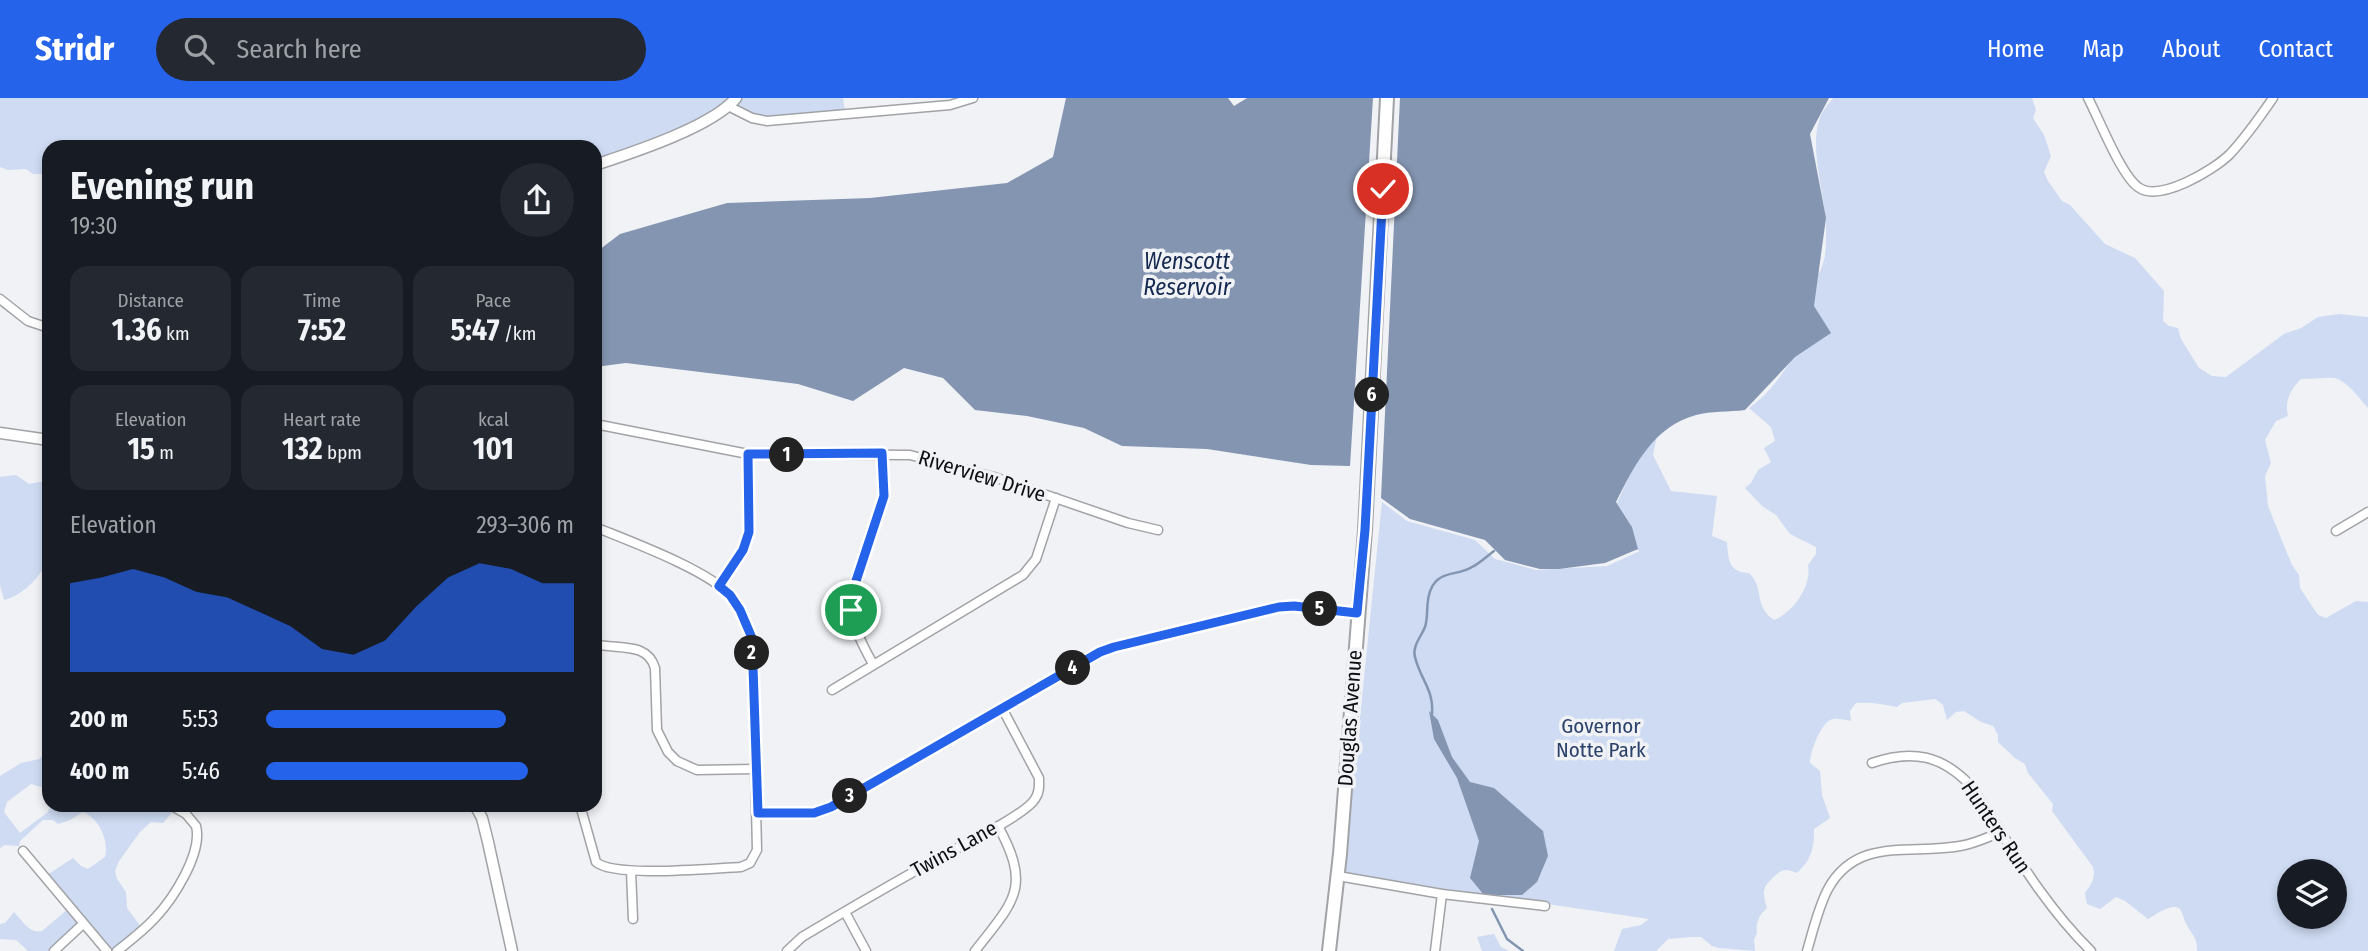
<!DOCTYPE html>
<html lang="en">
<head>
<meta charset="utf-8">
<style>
  :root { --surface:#171b24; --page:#242831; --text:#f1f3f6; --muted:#9ea1a6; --accent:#2563eb }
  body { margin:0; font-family:"Fira Sans Condensed",sans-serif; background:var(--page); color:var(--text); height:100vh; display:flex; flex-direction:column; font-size:26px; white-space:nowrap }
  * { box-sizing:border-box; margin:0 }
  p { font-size:23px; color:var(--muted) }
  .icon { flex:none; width:38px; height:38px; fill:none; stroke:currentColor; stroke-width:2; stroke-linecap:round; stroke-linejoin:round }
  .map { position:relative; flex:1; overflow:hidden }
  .details { position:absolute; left:42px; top:42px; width:560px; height:672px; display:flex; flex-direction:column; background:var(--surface); border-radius:21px; box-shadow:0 4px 10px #0003 }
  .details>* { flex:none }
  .buttons { position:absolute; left:2277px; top:761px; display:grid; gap:14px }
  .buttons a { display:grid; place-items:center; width:70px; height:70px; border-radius:50%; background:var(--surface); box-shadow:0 4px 10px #0003; font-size:35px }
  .pin { position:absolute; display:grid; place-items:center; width:60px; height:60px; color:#fff; margin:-30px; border:4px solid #fff; border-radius:50%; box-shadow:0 2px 7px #0007 }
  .km { position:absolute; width:35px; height:35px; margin:-18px; border-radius:50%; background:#222; color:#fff; font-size:19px; line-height:35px; text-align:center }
  .round { display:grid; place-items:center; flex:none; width:74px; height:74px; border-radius:37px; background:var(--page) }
  .head { display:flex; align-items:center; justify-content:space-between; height:119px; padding:0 28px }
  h1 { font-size:38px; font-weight:700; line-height:52px }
  .metrics { display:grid; grid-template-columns:repeat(3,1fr); gap:10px; height:119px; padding:7px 28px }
  .metrics div { display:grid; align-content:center; border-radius:18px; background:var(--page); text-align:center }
  .metrics b { font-size:30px; font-weight:700 }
  .metrics small { font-size:19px; font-weight:400 }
  .metrics p { font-size:19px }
  .chart { height:196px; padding:14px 28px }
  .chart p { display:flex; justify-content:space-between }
  .chart svg { width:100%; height:126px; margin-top:7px; fill:var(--accent); opacity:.7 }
  ul { padding:0 28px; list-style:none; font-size:23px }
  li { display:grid; grid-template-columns:112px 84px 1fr; align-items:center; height:52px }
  li i { height:18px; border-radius:9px; background:var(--accent) }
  header { display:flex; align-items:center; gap:42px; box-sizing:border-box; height:98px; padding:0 35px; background:var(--accent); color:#fff }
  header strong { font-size:33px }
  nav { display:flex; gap:38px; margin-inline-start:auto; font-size:24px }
  .search { width:490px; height:63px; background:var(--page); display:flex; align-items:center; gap:18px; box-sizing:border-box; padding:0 24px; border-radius:38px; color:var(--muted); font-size:26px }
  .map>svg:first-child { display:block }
  .green { fill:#cedbf2; fill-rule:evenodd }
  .water { fill:#8495b1 }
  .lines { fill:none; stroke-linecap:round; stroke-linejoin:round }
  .stream { stroke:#8495b1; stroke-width:2.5 }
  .minor-casing { stroke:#a1a3a6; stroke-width:11 }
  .tertiary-casing { stroke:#a1a3a6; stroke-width:13 }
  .primary-casing { stroke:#a1a3a6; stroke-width:16 }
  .minor { stroke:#fff; stroke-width:8 }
  .tertiary { stroke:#fff; stroke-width:10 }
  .primary { stroke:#fff; stroke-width:12 }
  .route-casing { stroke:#fff; stroke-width:14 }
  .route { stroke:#2563eb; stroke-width:9 }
  .labels { text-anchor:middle; stroke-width:7; stroke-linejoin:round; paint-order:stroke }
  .street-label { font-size:21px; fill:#0e0f10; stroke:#f0f2f6 }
  .park-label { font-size:21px; fill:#2a416a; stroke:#f0f2f6 }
  .water-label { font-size:23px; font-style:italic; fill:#142950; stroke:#f0f2f6 }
</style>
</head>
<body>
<header>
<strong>Stridr</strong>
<div class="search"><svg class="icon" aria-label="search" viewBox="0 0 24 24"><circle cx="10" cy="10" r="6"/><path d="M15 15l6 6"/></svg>Search here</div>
<nav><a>Home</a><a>Map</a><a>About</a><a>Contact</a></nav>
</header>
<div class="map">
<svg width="2368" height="853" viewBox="0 0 2368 853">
  <rect width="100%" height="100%" fill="#f0f2f6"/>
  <g class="green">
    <polygon points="0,0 843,0 845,14 754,24 739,18 728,10 708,21 595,67 595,49 49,49 49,76 33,76 26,71 8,72 0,69"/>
    <path d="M1833,0h199l4,12 -3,8 11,17 7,21 -7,16 4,9 14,20 8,4 35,39 30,14 29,33 -1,30 6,5 9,2 3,11 18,29 13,8 14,1 58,-43 17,-6 17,-11 21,-3 29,3v91c-9,-10 -20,-26 -33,-30 -4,-1 -26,1 -34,1 -10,10 -17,22 -13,37l-12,5 -11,19 6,23 -6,13 3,30 24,59 7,10 1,13 18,27 8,3 30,-17 12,1v349h-171c1,-12 -5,-16 -10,-26 -3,-4 -4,-12 -7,-16 -9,-7 -24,6 -32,10l-23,-18 -9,-4 -16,12 -13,-5 -2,-11c6,-8 11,-15 8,-26l-41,-56 1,-7 -25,-31 -3,-9 -10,-6 -17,-16v-7l-5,-9 -12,-4 -17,-11 -8,1 -9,8 -4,-15 -8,-6 -33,4 -5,4c-14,-3 -27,-5 -41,-4l-6,8 1,10c-6,-1 -13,-3 -18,-2 -12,2 -23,33 -23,44l10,8 2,24 8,23 -16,11c0,19 -2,30 -17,44 -10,-4 -14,-5 -22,3 -13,11 -13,15 -8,32 -7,6 -12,15 -10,25l-3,7 1,11 -36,-3 -7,-2 -11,-9h-9l-24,2 -12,12h-42l8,-22 19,-4 8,-6 -305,-45 38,-372 25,19 68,19 20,19 41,11 71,-4 33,-15 -7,-3 -3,-14 1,-9 -14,-22 24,-53 16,-15 -4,20 18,36 46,5 -5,40 15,6c1,17 2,31 22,31 16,15 4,33 25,47 19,-7 38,-34 34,-55l8,-11v-7l-26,-13 -14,-19 -14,-9 -17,-18 6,-5 7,-13 13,-8 -7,-14 11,-7 -4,-14 -22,-19c28,-18 52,-64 69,-92 -13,-30 -2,-29 6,-56 2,-7 2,-18 2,-27 1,-34 -17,-80 -7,-112 2,-9 9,-16 14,-23zM2289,774h45v45h-45z"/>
    <path d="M16,377l13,9 15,-3 5,2c0,17 4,58 0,72 -5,19 -26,41 -45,45l-4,-15v-108z"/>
    <path d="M49,652v48l-8,-11 -10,-3 -24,18 -3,10 16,21 28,-21 3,-7h120l4,4 -12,14 -12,-1 -11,10 -21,29 -4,10 2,8 9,13 1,16 14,19 -27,24h-11l-24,-28 -27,28h-24l-12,-11 -16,-1v-15l5,-1 9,-11c8,8 15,22 28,19l26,-22 -24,-32 29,-19 8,8 7,3 17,-12c4,-16 -5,-38 -22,-45l-13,8 -12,4 -5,-4h-10l-23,21 -1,5 -14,-1 -5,3v-72l21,-13 18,-4z"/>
    <polygon points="1494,836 1501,849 1509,853 1482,853 1477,839"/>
  </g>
  <g class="water">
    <polygon points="1066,0 1228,0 1234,8 1247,0 1373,0 1350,368 1311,367 1207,351 1122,348 1084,330 1027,318 975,312 943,280 904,270 853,303 798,286 626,265 595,269 595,155 620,136 727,105 870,100 1007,85 1053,59"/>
    <path d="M1400,0h429l-19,36 16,84 -12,88 17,27 -36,24 -50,53c-16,2 -34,1 -49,5 -42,11 -62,51 -80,87l16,25 6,22 -33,14 -46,6h-19l-35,-9 -20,-20 -75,-21 -29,-21z"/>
    <polygon points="1429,613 1438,622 1452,659 1470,684 1494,690 1543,733 1548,758 1537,784 1522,797 1484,797 1470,780 1479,743 1457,680 1434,641"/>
  </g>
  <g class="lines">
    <g class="stream">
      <path d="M1432,616c2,-25 -12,-35 -17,-57 -3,-11 6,-20 10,-30 4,-12 0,-26 6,-38 8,-19 27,-13 41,-22 8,-4 15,-11 22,-16"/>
      <polyline points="1492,811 1507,841 1523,853"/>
    </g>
    <defs>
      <g id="minor">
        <path d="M2088,0c11,21 33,77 50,89 21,16 76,-17 92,-33 16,-17 30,-37 43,-56"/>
        <polyline points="728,8 752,20 767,23 950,7 973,0"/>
        <polyline points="0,201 28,223 49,230"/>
        <polyline points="595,326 748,356 910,357 994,379 1128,425 1158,432"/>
        <polyline points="2336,433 2368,414"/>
        <polyline points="719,488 743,451 749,434 748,356"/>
        <path d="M595,546c22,6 52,-3 60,24l2,62 11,22 9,9 20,9 58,-1"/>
        <path d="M873,566c-13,-23 -22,-41 -21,-68l31,-99 -1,-44"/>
        <polyline points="832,592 1023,477 1036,461 1056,400"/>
        <path d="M1872,665c40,-14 70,-8 99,23 38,57 71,117 120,165"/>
        <path d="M580,707l16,57c18,16 117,6 145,5l9,-4 7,-13 -5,-212c-5,-15 -11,-31 -22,-43 -24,-26 -101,-54 -135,-68"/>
        <polyline points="758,715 814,714 831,709 1100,554 1114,549 1278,509 1294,508 1358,515"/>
        <polyline points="23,753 107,853"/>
        <polyline points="631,773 633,821"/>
        <polyline points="1338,778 1442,796 1545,808"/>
        <polyline points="845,814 866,853"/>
        <polyline points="54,853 83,826"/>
        <path d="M117,853c13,-10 26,-20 38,-33 18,-19 48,-65 41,-92l-10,-12 -14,-8"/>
        <path d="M787,853l15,-14c40,-24 81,-48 122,-71 22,-13 100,-49 111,-67 5,-7 4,-14 4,-21l-37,-70"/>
        <path d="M975,853c39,-50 57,-63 23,-125"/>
        <polyline points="1435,853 1442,796"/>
        <path d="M1807,853c6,-20 11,-43 21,-62 29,-53 83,-34 132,-43 14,-2 28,-9 41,-14"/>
      </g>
      <g id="tertiary">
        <path d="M595,67c36,-12 117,-38 141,-67"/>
        <polyline points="0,335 49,342"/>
        <polyline points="475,707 482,720 488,744 512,853"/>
      </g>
      <polyline id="primary" points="1329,853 1340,756 1365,432 1387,0"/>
    </defs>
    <use href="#minor" class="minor-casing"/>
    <use href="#tertiary" class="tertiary-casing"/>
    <use href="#primary" class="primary-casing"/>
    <use href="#minor" class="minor"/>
    <use href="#tertiary" class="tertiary"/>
    <use href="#primary" class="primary"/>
  </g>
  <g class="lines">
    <defs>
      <polyline id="route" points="851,512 855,486 884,398 882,355 748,356 749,434 743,452 719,488 730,497 740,512 752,540 758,715 814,715 831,709 1100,554 1114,549 1279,509 1294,508 1357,515 1365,432 1383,91"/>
    </defs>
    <use href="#route" class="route-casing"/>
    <use href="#route" class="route"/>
  </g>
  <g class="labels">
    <g class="street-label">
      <text transform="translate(982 378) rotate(17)" y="7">Riverview Drive</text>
      <text transform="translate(1350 620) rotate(-86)" y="7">Douglas Avenue</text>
      <text transform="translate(1996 729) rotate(56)" y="7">Hunters Run</text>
      <text transform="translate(954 751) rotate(-29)" y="7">Twins Lane</text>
    </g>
    <g class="park-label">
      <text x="1601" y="635">Governor<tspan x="1601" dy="24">Notte Park</tspan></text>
    </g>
    <g class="water-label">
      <text x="1187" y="171">Wenscott<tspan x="1187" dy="26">Reservoir</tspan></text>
    </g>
  </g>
</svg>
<div class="buttons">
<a><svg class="icon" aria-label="layers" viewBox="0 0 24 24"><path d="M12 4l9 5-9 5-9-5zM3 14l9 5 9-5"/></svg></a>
</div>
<div class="pin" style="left:851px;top:512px;background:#1e9e55"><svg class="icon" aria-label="arrive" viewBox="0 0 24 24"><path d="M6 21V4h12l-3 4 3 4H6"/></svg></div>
<div class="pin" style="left:1383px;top:91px;background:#d93025"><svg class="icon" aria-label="check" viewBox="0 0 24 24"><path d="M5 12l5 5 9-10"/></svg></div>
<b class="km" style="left:787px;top:357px">1</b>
<b class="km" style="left:752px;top:555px">2</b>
<b class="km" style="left:850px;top:698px">3</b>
<b class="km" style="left:1073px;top:570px">4</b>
<b class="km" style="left:1320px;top:511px">5</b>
<b class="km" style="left:1372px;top:297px">6</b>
<section class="details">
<div class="head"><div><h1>Evening run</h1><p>19:30</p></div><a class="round"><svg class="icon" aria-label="share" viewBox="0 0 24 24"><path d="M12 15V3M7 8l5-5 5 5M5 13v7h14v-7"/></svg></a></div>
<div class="metrics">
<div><p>Distance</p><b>1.36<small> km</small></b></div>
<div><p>Time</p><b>7:52</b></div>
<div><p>Pace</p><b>5:47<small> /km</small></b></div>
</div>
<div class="metrics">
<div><p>Elevation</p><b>15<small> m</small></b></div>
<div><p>Heart rate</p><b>132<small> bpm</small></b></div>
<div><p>kcal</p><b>101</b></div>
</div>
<div class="chart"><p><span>Elevation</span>293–306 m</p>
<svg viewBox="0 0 160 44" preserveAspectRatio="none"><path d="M0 44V13L10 11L20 8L30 11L40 16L50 18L60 23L70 28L80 36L90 38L100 33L110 21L120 11L130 6L140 8L150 13L160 13V44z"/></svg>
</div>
<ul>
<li><b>200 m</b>5:53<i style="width:78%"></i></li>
<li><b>400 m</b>5:46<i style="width:85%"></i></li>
</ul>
</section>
</div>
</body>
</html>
